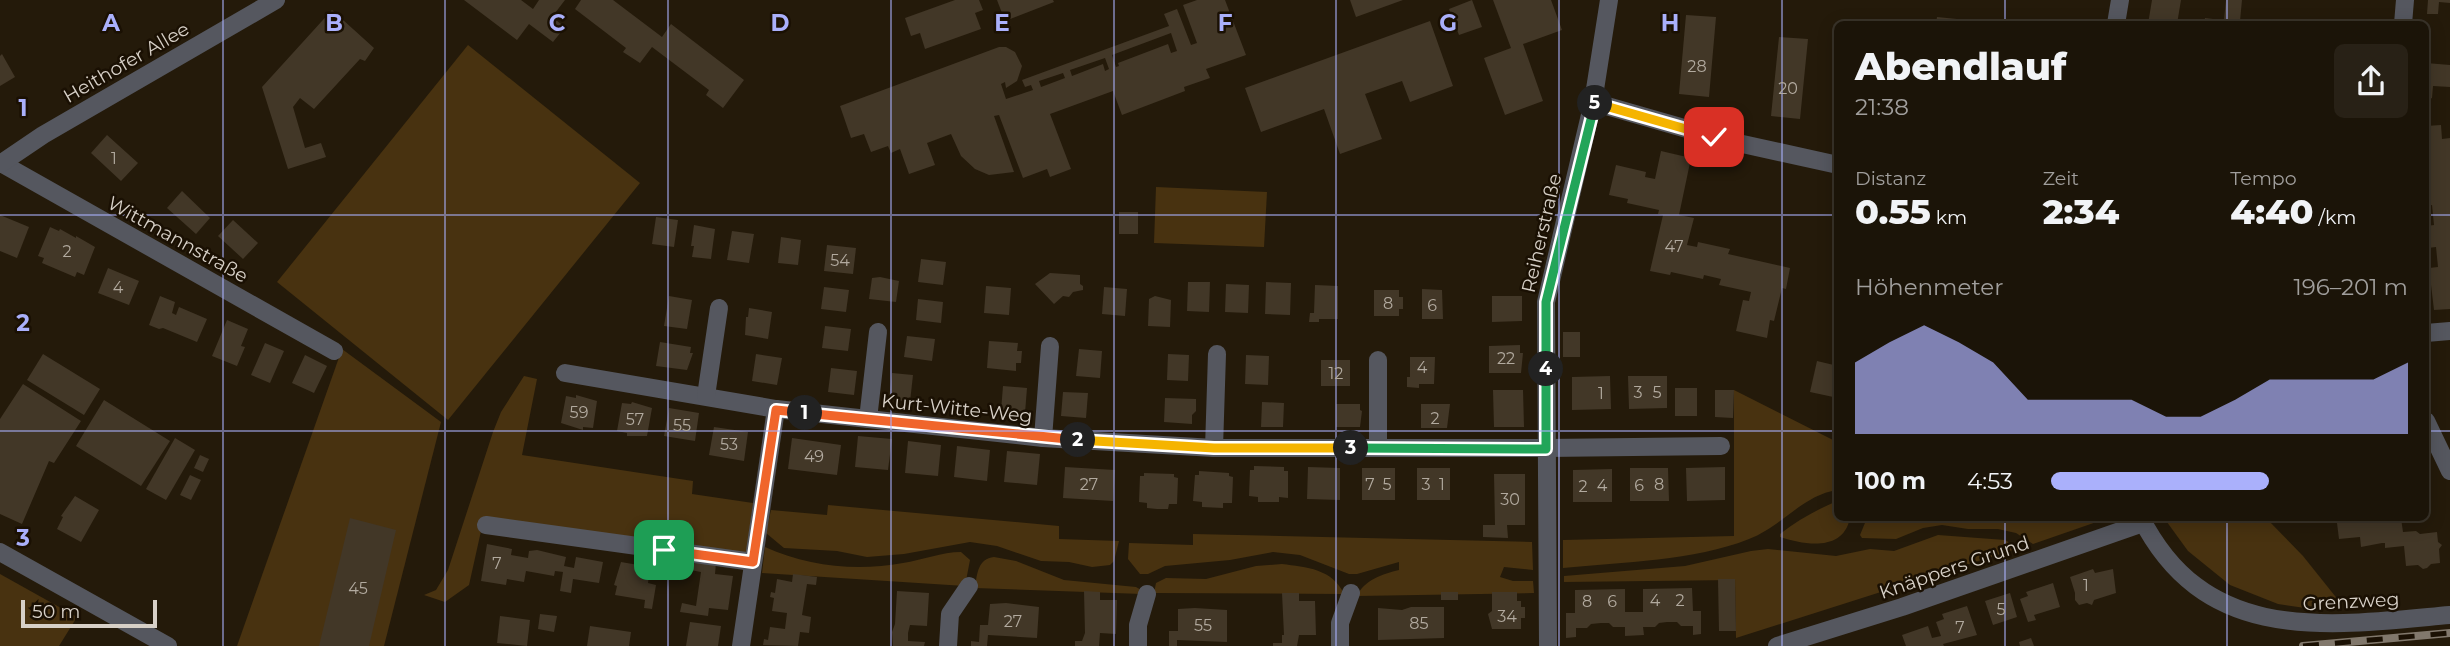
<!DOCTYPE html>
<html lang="de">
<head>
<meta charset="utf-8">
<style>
  :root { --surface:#1b1408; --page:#282116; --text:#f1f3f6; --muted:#a09e9c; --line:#393329; --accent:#aab0fb }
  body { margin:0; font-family:Montserrat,sans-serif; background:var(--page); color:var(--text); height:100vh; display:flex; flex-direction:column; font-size:26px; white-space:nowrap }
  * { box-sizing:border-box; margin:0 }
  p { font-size:23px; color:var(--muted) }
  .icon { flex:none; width:38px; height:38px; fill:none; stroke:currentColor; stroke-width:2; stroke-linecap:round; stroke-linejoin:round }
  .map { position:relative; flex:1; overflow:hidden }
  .panel { position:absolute; left:1834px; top:21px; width:595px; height:500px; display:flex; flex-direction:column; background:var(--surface); border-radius:10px; box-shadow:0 4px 18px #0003,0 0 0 2px var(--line) }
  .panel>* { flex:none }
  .scale { position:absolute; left:21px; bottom:18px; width:136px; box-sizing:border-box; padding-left:7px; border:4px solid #d7d0c7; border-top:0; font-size:19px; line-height:24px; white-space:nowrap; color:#d7d0c7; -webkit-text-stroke:5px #1a1003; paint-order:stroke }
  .pin { position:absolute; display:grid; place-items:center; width:60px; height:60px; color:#fff; margin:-30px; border-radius:14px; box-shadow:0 4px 10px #0006 }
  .km { position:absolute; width:35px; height:35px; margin:-18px; border-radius:50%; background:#222; color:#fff; font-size:19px; line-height:35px; text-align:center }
  .round { display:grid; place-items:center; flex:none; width:74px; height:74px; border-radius:10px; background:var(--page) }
  .headline { display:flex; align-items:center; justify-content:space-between; height:119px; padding:0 21px }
  h1 { font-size:38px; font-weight:800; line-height:52px }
  .figures { display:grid; grid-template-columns:repeat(3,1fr); gap:10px; height:119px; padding:7px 21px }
  .figures div { display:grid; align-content:center }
  .figures b { font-size:35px; font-weight:800 }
  .figures small { font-size:19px; font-weight:400 }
  .figures p { font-size:19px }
  .chart { height:196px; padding:14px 21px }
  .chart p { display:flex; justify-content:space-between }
  .chart svg { width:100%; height:126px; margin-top:7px; fill:var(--accent); opacity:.7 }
  ul { padding:0 21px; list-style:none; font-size:23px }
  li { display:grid; grid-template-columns:112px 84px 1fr; align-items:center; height:52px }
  li i { height:18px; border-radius:9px; background:var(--accent) }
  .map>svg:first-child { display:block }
  .green { fill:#483210 }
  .building { fill:#423727; fill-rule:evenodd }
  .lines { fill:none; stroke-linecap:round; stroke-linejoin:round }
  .minor { stroke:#55575f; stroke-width:18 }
  .rail-casing { stroke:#81786c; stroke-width:8 }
  .rail { stroke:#1a1003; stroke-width:5; stroke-dasharray:16; stroke-linecap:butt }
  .split-1-casing { stroke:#fff; stroke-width:14 }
  .split-2-casing { stroke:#fff; stroke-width:14 }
  .split-3-casing { stroke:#fff; stroke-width:14 }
  .split-4-casing { stroke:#fff; stroke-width:14 }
  .split-5-casing { stroke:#fff; stroke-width:14 }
  .split-6-casing { stroke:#fff; stroke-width:14 }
  .split-1 { stroke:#f0652b; stroke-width:9 }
  .split-2 { stroke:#f0652b; stroke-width:9 }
  .split-3 { stroke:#f5b400; stroke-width:9 }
  .split-4 { stroke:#22a559; stroke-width:9 }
  .split-5 { stroke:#22a559; stroke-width:9 }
  .split-6 { stroke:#f5b400; stroke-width:9 }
  .grid { fill:none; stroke:#aab0fb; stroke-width:2; stroke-opacity:0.55 }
  .labels { text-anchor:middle; stroke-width:5; stroke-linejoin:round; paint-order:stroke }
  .number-label { font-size:16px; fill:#b2aa9f }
  .street-label { font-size:19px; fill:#d7d0c7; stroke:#1a1003 }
  .grid-label { font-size:23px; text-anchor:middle; font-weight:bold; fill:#aab0fb; stroke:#1a1003; stroke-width:5; stroke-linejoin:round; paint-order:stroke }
</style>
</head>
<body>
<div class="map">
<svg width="2450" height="646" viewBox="0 0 2450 646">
  <rect width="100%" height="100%" fill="#241a0a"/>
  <g class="green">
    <polygon points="468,45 640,183 448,420 277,282"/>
    <polygon points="1156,187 1267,192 1264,247 1154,243"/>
    <polygon points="342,349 441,422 384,646 237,646"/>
    <polygon points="524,376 537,379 522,455 693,481 692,494 753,503 746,558 483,522 469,585 445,602 424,595 436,590 448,570 493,432 501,412"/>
    <path d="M1734,390l103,52v48c-34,5 -56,37 -88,49 -55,22 -126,23 -186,29v-28l171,-4z"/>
    <path d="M1837,501l1,17h12c-7,34 -45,27 -70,19v-3c18,-14 36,-24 57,-33z"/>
    <polygon points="828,505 1059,526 1059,539 1119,541 1114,561 1110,565 1092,567 1069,562 1041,561 997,546 970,542 904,554 867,557 837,551 784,548 766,533 771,510 827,515"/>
    <polygon points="1867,518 2108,518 2033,544 2016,533 1998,529 1968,529 1942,525 1923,528 1896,539 1862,538 1860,535"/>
    <polygon points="2164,518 2266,518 2303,556 2339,601 2305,608 2278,604 2230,585 2188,551"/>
    <path d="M1193,534l339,8 1,28 -29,-3 -4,10 13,4h20l1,12 -177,3c7,-16 26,-22 42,-26v-8l-42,12h-8l-49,-19 -27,-3 -43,8 -65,6 -17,8h-8l-12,-15 1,-16 64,2z"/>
    <polygon points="1938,535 2005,540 2019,548 1736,638 1735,580 1564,582 1564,576 1685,566 1751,551 1768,549 1836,556 1870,549 1894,551"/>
    <path d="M765,547c43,19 90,25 138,16 19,-3 39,-11 58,-11l9,8 -5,26 -203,-13z"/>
    <path d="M994,557l22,4 48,19 72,7 5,3 1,4 -167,-6c2,-15 3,-29 19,-31z"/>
    <path d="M1282,564c24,3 51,5 62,30l-190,-1 2,-10 10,-5 40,1 50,-13z"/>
    <polygon points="0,574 77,617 59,646 0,646"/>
  </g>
  <g class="building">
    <polygon points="464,0 521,0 533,9 539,0 565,0 552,17 565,27 553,42 529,24 517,40"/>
    <polygon points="581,0 613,0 662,37 671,24 744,80 723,108 706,95 709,90 652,47 640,63 623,52 626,48 575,9"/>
    <polygon points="955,0 979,0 983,10 975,13 981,29 925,49 920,33 911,36 905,18"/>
    <polygon points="997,0 1053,0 1054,2 1005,21"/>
    <path d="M1197,0h28l21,55 -40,14 4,9 -26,9 1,4 -63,24 -9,-24 -63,23 21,55 -21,8 -3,-8 -24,9 -24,-63 -5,1 20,56 -25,3 -14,-6 -14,-13 -10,-22 -24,9 8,22 -26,9 -9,-25 -9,4 -3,-7 -17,6 -7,-18 -13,4 -11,-32 159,-59h7l9,5 7,14 -5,15 -11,7 -1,-6 -4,2 5,15 27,-9 -2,-5 -6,2 -3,-7 147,-54 -5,-12 13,-5 14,36 6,-2 -14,-38zM1171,33l6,18 -6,2 -3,-9 -50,19 1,3 -3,1 -4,-12zM1105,58l4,11 -4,2 -2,-7 -31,12 -2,-6zM1063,73l2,5 -24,9 -2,-6z"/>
    <polygon points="1350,0 1403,0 1356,17"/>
    <polygon points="1472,0 1482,27 1459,35 1449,9"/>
    <polygon points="1493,0 1551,0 1562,30 1523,44 1543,101 1505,115 1484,58 1511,48"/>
    <polygon points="2152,0 2181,0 2177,24 2148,24"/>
    <polygon points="2226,0 2242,0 2240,21 2224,20"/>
    <polygon points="2428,0 2450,0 2450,3 2439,2 2438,14 2427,14"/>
    <polygon points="332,10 374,48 365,61 360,59 314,109 300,98 293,107 305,148 321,143 326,157 288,169 262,87"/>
    <polygon points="1686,15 1716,17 1709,97 1679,94"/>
    <polygon points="1937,17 1967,20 1966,24 1936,24"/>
    <polygon points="2205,18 2221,20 2220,24 2204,24"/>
    <polygon points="1430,21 1453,86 1410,102 1402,81 1365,94 1382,139 1340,154 1324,109 1261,132 1245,88"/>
    <polygon points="1779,37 1808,39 1800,119 1771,116"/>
    <polygon points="2,54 15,77 0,86 0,56"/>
    <polygon points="2426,63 2450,65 2450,87 2433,86 2432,98 2430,99 2426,99"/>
    <polygon points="2441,125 2442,139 2450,138 2450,309 2434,310 2429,268 2438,267 2436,247 2428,248 2426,226 2434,225 2432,205 2426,206 2426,183 2430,183 2429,163 2426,163 2426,126"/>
    <polygon points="107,135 138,163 121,181 91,153"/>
    <polygon points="1661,151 1691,158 1679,215 1694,218 1687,245 1697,247 1698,242 1730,249 1728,254 1790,268 1786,289 1782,288 1774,321 1770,320 1767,338 1736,331 1743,300 1749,301 1751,292 1719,285 1721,279 1704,275 1703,279 1671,272 1670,275 1650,271 1663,215 1658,214 1659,210 1627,203 1628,199 1609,195 1616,165 1646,172 1645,177 1655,179"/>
    <polygon points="182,191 210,218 196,234 167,208"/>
    <rect x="1119" y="212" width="19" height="22"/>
    <polygon points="0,215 29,227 17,258 0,251"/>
    <polygon points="656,217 678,220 674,247 652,244"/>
    <polygon points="233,220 258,243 243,259 218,236"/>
    <polygon points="694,225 715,229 711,259 692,257 694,246 691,246"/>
    <polygon points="50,227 59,231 60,229 76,238 76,236 95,247 84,275 77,272 75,277 42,263 44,258 38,256"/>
    <polygon points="732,231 754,234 749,263 727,260"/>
    <polygon points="781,237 801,240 798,265 778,263"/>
    <polygon points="827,245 856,248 853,274 824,271"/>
    <polygon points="921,259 946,262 943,285 918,282"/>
    <polygon points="108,268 139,281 129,305 98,293"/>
    <polygon points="1050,273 1080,275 1080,284 1083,286 1083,290 1073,292 1069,297 1063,296 1054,304 1035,284"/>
    <polygon points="880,277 899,281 896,302 869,299 872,278"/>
    <polygon points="1188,282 1210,282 1209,312 1187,311"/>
    <polygon points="1266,282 1291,283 1290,315 1265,314"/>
    <polygon points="1226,284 1249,285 1248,313 1225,312"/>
    <polygon points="1315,285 1338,286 1338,319 1319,319 1319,322 1309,322 1310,313 1314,313"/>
    <polygon points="986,286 1011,288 1009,315 984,313"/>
    <polygon points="824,287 849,290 846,312 821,309"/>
    <polygon points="1104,287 1127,289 1125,316 1102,314"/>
    <polygon points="1422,289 1442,290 1443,319 1422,319"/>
    <polygon points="1374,290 1399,290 1399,297 1403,297 1403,309 1399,309 1399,316 1374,316"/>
    <polygon points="160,296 175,302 172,313 176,315 179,307 207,319 197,342 163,328 159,329 149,325"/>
    <polygon points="669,296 692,300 687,329 664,326"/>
    <polygon points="1155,296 1171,300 1170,327 1148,326 1149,299"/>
    <polygon points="1492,296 1522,296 1522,321 1492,322"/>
    <polygon points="918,299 943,302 941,323 916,320"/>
    <polygon points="749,308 772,312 768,339 745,335 746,317 748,317"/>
    <polygon points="227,320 248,329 241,346 245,347 237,366 212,356"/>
    <polygon points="825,326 851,329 848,351 822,348"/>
    <rect x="1563" y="332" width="17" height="25"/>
    <polygon points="907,336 935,339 932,361 904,357"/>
    <polygon points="989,341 1018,343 1017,351 1022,351 1021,363 1016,363 1016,371 987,368"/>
    <polygon points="660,342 691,347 690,353 693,353 687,370 656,366"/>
    <polygon points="265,343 284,351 270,383 251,375"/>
    <polygon points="1520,345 1520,353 1523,353 1521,373 1489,373 1489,346"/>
    <polygon points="1079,349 1102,351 1100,378 1076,376"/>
    <polygon points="43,354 100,389 84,415 27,380"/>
    <polygon points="756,354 782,358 777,385 752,381"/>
    <polygon points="1168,354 1189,355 1188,381 1167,380"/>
    <polygon points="305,355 327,366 314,393 292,383"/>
    <polygon points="1246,355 1269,356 1268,385 1245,384"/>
    <polygon points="1410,357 1435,357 1434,384 1419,384 1419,388 1407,387 1407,377 1410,377"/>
    <rect x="1321" y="360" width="29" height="26"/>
    <polygon points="1817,361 1838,366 1838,398 1810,392"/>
    <polygon points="831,368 857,371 854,395 828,392"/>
    <polygon points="892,373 913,375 910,402 889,399"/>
    <polygon points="1610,376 1611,409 1572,410 1572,377"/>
    <polygon points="1628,376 1667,376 1667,408 1629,409"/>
    <polygon points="23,384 81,421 54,463 49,461 22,524 0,514 0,419"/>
    <polygon points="1003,386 1027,388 1025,413 1001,411"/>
    <rect x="1675" y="388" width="22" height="28"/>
    <polygon points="1493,390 1523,390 1524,427 1494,427"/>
    <polygon points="1715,390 1734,390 1733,418 1715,417"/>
    <polygon points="1063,392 1088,393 1086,418 1061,416"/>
    <polygon points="576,395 597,401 593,428 583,427 583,430 561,423 566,396 576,398"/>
    <polygon points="1165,398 1196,399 1196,411 1192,415 1192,424 1164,422"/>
    <polygon points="104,400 170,441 141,486 76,446"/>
    <polygon points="632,402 652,408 647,436 627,436 627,433 617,431 622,403 631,404"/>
    <polygon points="1262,402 1284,403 1283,427 1261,427"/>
    <polygon points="1336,404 1360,404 1360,410 1362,411 1360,427 1336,427"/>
    <polygon points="1421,404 1450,404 1447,428 1421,428"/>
    <polygon points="669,408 699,413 695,441 664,436"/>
    <polygon points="714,427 748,432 744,461 709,455"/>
    <polygon points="858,436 892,439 888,470 855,467"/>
    <polygon points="175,438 195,450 166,500 146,489"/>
    <polygon points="792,438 841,445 837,475 788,469"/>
    <polygon points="908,441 941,445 938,476 905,473"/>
    <polygon points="957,446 990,450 987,481 954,477"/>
    <polygon points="1007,451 1040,454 1037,485 1004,482"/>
    <polygon points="200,455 209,459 203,472 194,468"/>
    <polygon points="1254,466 1284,467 1284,471 1288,471 1288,498 1279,497 1279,502 1258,502 1258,497 1249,496 1250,470 1254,470"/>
    <polygon points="1065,467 1115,470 1113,501 1063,498"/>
    <polygon points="1308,467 1340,468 1340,500 1307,499"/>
    <polygon points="1725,467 1725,500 1687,501 1686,468"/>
    <rect x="1362" y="468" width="33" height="32"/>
    <rect x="1417" y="468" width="33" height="32"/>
    <polygon points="1630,468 1668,468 1669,501 1630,501"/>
    <polygon points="1612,469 1612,502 1573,502 1573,470"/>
    <polygon points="1199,471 1229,473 1229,476 1233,477 1232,503 1223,503 1223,508 1202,507 1202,502 1193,501 1195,475 1199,475"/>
    <polygon points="1144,473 1174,474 1174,477 1178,478 1177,504 1169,504 1168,509 1157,509 1147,508 1147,503 1139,502 1140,476 1144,476"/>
    <polygon points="1494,474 1525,474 1525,525 1507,525 1508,538 1483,537 1483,525 1495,525"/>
    <polygon points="190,475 201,480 191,500 180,495"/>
    <polygon points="75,496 99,510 81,542 57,529 63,517 61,516"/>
    <polygon points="350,518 396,530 369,646 319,646"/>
    <polygon points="2340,518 2401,518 2403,532 2416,531 2420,534 2437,532 2438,542 2442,545 2439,549 2440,563 2431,564 2427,568 2423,569 2418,565 2406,566 2404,546 2385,548 2385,543 2382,543 2361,547 2360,537 2339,539 2337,523 2341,523"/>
    <polygon points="487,544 512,549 511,555 528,558 529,551 537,550 566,557 564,566 574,568 576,557 603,562 599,583 573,579 571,593 560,591 563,572 555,571 554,576 526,571 524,582 507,579 506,585 481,581"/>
    <polygon points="691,559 716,563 715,574 733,576 728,610 709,608 708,616 680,612 682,603 696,606 701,572 690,570"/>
    <polygon points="621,562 650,567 648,583 656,585 652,609 644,608 645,600 615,595 617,586 614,585"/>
    <polygon points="2093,569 2095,573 2113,569 2116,593 2094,600 2092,605 2087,603 2079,605 2075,600 2075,593 2070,577"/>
    <polygon points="793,574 817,577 816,585 807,584 802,615 811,617 809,633 800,632 798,646 763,645 764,639 768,640 770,627 785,629 787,613 772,611 774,598 770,597 771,592 775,593 777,579 792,582"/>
    <polygon points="1718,579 1735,579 1736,631 1719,631"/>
    <polygon points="2053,583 2060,607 2034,615 2036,620 2028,622 2020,599 2028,596 2026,592"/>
    <polygon points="1692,588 1693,611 1701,611 1701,634 1693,635 1693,626 1681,626 1677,622 1667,622 1659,623 1655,627 1643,627 1644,635 1625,636 1625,627 1613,627 1609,623 1601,623 1591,624 1587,628 1576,628 1576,637 1566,638 1566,613 1575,613 1575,590 1625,589 1625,612 1643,612 1643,589"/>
    <polygon points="897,591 929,593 927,626 910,625 908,633 908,641 925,642 924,646 893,646 892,632 895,624"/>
    <polygon points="1084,591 1100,592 1100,600 1117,600 1116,634 1100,633 1099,646 1075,646 1075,641 1082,641 1085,633"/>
    <rect x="1441" y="592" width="17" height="8"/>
    <polygon points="1492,592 1517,592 1517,601 1521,601 1521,607 1525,607 1525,618 1521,618 1521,629 1492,629 1488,614 1492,611"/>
    <polygon points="1282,593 1299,593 1299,601 1315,601 1316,635 1299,635 1297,646 1273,646 1273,643 1282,643 1282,635 1284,635"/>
    <polygon points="2010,593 2017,617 1993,625 1985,601"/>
    <polygon points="1006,603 1039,607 1037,638 988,635 987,646 971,646 971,641 979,642 980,625 988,625 990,604"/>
    <polygon points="1967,606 1977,635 1943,644 1944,646 1906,646 1902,635 1928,626 1932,638 1941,636 1936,622 1944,619 1942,614"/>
    <polygon points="1411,607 1444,607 1444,638 1378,640 1378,608 1402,610"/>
    <polygon points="1195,608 1227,610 1227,642 1177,640 1177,646 1169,646 1169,631 1178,631 1178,609"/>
    <polygon points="540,614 557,616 554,632 538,629"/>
    <polygon points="500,616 530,620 527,646 497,643"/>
    <polygon points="690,622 721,626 718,646 686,646"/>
    <polygon points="590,626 631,632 629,646 587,646"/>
    <polygon points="2031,638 2034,646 2020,646 2019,642"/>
  </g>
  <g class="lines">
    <g class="minor">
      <polyline points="2116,24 2120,0"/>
      <polyline points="2403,24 2405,0"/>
      <polyline points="1593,102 1729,141 1838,165"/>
      <polyline points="1,163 334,351"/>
      <polyline points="0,164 43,135 276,0"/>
      <polyline points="2426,333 2450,331"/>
      <polyline points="1378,360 1378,448"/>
      <polyline points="565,373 776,409 1043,438 1214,448 1546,448 1721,446"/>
      <polyline points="706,396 719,308"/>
      <polyline points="868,419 878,332"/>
      <polyline points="2426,421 2450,471"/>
      <polyline points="1043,438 1050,346"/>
      <polyline points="1214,448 1217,354"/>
      <path d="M2141,518c65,128 187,108 309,97"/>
      <polyline points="486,525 753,562"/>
      <polyline points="0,552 168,646"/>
      <polyline points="741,646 776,409"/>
      <polyline points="948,646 950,614 969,586"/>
      <polyline points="1138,646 1138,625 1147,594"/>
      <polyline points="1340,646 1340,623 1351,593"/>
      <polyline points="1548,646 1546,302 1593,102 1609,0"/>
      <polyline points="1777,646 1902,607 2143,523"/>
    </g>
    <defs>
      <polyline id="rail" points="2303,646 2450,633"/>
    </defs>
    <use href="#rail" class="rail-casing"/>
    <use href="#rail" class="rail"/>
  </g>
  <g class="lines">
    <defs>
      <polyline id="split-1" points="664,550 753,562 776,410 805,413"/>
      <polyline id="split-2" points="805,413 1078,440"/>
      <polyline id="split-3" points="1078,440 1214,448 1351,448"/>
      <polyline id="split-4" points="1351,448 1546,449 1546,369"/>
      <polyline id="split-5" points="1546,369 1546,302 1595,103"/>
      <polyline id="split-6" points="1595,103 1714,137"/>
    </defs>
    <use href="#split-1" class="split-1-casing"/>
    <use href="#split-2" class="split-2-casing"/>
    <use href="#split-3" class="split-3-casing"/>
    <use href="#split-4" class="split-4-casing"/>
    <use href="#split-5" class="split-5-casing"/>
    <use href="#split-6" class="split-6-casing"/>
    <use href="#split-1" class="split-1"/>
    <use href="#split-2" class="split-2"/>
    <use href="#split-3" class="split-3"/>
    <use href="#split-4" class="split-4"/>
    <use href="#split-5" class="split-5"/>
    <use href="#split-6" class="split-6"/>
  </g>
  <path class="grid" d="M223,0v646M445,0v646M668,0v646M891,0v646M1114,0v646M1336,0v646M1559,0v646M1782,0v646M2005,0v24M2227,0v24M0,215h1838M2426,215h24M0,431h1838M2426,431h24M2005,518v128M2227,518v128"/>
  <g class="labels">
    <g class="number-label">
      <text x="1697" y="72">28</text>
      <text x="1788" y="94">20</text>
      <text x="114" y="164">1</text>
      <text x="1674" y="252">47</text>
      <text x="67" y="257">2</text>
      <text x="840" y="266">54</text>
      <text x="118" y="293">4</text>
      <text x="1388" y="309">8</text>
      <text x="1432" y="311">6</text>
      <text x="1506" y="364">22</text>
      <text x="1422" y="373">4</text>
      <text x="1336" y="379">12</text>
      <text x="1638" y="398">3</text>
      <text x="1657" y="398">5</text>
      <text x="1601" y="399">1</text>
      <text x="579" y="418">59</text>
      <text x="1435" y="424">2</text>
      <text x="635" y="425">57</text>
      <text x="682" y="431">55</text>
      <text x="729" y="450">53</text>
      <text x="814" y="462">49</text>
      <text x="1089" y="490">27</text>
      <text x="1370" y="490">7</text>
      <text x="1387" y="490">5</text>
      <text x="1426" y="490">3</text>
      <text x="1442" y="490">1</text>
      <text x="1659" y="490">8</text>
      <text x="1602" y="491">4</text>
      <text x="1639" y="491">6</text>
      <text x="1583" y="492">2</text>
      <text x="1510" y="505">30</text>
      <text x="497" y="569">7</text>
      <text x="2086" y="591">1</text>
      <text x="358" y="594">45</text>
      <text x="1655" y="606">4</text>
      <text x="1680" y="606">2</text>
      <text x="1587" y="607">8</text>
      <text x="1612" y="607">6</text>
      <text x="2001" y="615">5</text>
      <text x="1507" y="622">34</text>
      <text x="1013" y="627">27</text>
      <text x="1419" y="629">85</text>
      <text x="1203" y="631">55</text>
      <text x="1960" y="633">7</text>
    </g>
    <g class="street-label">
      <text transform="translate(126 62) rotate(-30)" y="7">Heithofer Allee</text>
      <text transform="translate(1541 233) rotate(-77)" y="7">Reiherstraße</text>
      <text transform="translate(178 239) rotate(29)" y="7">Wittmannstraße</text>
      <text transform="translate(957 408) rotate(6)" y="7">Kurt-Witte-Weg</text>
      <text transform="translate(1954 567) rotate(-19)" y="7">Knäppers Grund</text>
      <text transform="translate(2351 601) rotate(-3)" y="7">Grenzweg</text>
    </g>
  </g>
  <g class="grid-label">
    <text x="111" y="31">A</text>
    <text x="334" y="31">B</text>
    <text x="557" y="31">C</text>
    <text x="780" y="31">D</text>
    <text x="1002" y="31">E</text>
    <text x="1225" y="31">F</text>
    <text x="1448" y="31">G</text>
    <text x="1670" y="31">H</text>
    <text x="23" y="116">1</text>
    <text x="23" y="331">2</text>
    <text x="23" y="546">3</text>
  </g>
</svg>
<div class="scale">50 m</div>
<div class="pin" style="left:664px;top:550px;background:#1e9e55"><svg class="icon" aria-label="arrive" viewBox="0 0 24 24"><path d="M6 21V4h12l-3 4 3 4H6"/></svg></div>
<div class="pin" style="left:1714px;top:137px;background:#d93025"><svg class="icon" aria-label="check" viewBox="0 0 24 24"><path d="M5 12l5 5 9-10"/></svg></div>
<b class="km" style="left:805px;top:413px">1</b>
<b class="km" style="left:1078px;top:440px">2</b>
<b class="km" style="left:1351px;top:448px">3</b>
<b class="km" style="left:1546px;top:369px">4</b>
<b class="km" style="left:1595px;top:103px">5</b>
<section class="panel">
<div class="headline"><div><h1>Abendlauf</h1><p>21:38</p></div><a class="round"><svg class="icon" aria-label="share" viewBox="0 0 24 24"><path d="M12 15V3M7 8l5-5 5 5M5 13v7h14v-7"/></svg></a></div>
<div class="figures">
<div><p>Distanz</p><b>0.55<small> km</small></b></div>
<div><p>Zeit</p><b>2:34</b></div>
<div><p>Tempo</p><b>4:40<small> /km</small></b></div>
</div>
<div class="chart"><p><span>Höhenmeter</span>196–201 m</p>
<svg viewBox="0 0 160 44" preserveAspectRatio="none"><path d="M0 44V19L10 12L20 6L30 12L40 19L50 32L60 32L70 32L80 32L90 38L100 38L110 32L120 25L130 25L140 25L150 25L160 19V44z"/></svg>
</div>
<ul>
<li><b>100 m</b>4:53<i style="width:61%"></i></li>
</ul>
</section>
</div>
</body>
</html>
